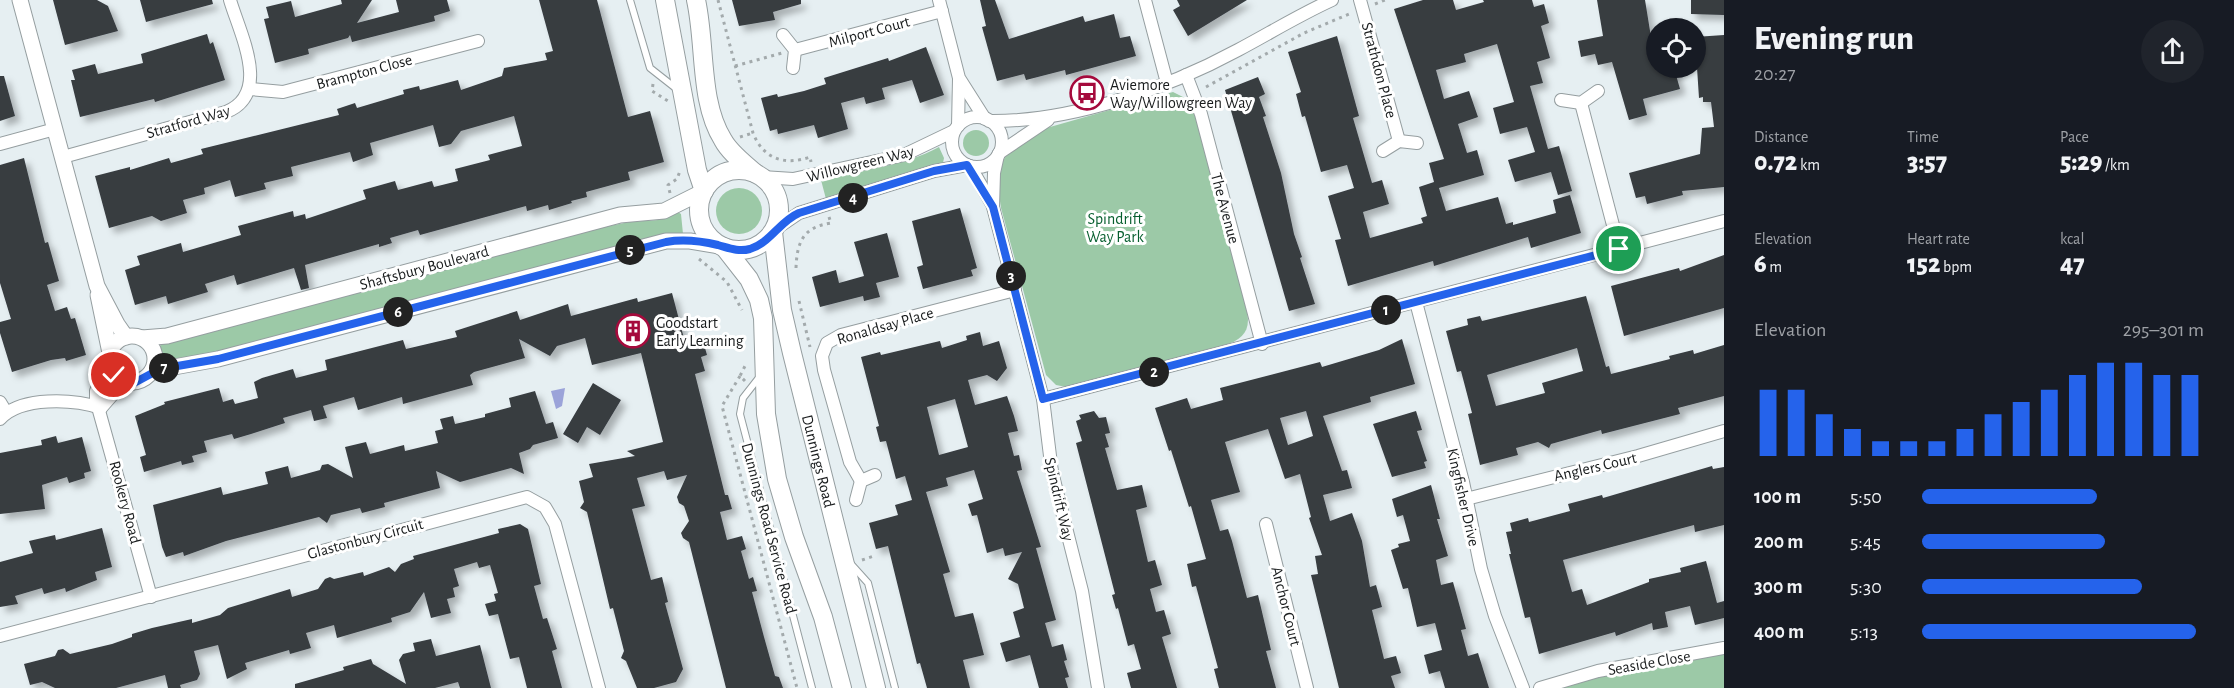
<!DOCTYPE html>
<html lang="en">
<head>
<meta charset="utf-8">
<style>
  :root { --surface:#171b24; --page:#20242c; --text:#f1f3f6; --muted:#9ea1a6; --accent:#2563eb }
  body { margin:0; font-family:"Alegreya Sans",sans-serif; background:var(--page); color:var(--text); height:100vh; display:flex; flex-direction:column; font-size:22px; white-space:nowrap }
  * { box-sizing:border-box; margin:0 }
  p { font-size:20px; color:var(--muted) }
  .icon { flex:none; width:33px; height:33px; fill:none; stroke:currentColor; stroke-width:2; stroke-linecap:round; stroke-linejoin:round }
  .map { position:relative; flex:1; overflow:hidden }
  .panel { display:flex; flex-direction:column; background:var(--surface); width:510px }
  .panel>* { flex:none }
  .fabs { position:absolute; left:1646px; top:18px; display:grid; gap:12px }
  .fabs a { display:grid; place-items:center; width:60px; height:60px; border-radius:50%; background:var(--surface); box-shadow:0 2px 4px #0004; font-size:30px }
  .pin { position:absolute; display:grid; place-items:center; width:51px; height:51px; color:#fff; margin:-26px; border:3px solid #fff; border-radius:50%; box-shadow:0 2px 6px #0007 }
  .km { position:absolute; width:30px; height:30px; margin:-15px; border-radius:50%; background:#222; color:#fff; font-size:16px; line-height:30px; text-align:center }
  .round { display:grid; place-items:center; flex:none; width:63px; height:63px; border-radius:32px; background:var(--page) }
  .head { display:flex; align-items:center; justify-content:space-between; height:102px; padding:0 30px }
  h1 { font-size:33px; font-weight:800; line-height:45px }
  .metrics { display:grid; grid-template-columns:repeat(3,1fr); gap:9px; height:102px; padding:6px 30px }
  .metrics div { display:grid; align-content:center }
  .metrics b { font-size:26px; font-weight:800 }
  .metrics small { font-size:16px; font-weight:400 }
  .metrics p { font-size:16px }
  .chart { height:168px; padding:12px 30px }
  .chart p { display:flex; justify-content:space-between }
  .chart svg { width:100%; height:108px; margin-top:6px; stroke:var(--accent); stroke-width:6 }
  ul { padding:0 30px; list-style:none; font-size:20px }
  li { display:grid; grid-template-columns:96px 72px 1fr; align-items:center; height:45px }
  li i { height:15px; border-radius:8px; background:var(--accent) }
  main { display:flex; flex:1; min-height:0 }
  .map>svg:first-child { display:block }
  .green { fill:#9cc9a7 }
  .water { fill:#9ba3d9 }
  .building { fill:#373c41; fill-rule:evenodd; filter:url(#shadow) }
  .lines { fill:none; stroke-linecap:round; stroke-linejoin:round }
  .service-casing { stroke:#959ea0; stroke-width:8 }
  .minor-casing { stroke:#959ea0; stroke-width:14 }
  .tertiary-casing { stroke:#959ea0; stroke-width:17 }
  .secondary-casing { stroke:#959ea0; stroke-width:20 }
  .path { stroke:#a3aaac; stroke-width:3; stroke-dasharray:3 4.5; stroke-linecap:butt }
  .service { stroke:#fff; stroke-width:6 }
  .minor { stroke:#fff; stroke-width:12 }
  .tertiary { stroke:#fff; stroke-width:15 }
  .secondary { stroke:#fff; stroke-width:18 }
  .route-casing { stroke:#fff; stroke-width:12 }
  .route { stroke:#2563eb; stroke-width:8 }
  .labels { text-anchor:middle; stroke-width:6; stroke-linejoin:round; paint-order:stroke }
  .street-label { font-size:16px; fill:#191c1d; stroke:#fff }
  .poi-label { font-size:16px; fill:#191c1d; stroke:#fff; text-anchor:start }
  .park-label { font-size:16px; fill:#075f2f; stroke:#fff }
</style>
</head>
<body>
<main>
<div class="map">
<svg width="1724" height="688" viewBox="0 0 1724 688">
  <defs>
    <filter id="shadow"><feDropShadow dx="5.5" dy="5.5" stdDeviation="3" flood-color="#0004"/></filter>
  </defs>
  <rect width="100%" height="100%" fill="#e6eff2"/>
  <g class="green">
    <path d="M1173,92l14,7 7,12 53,201c4,19 -5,28 -22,33l-159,42 -10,-2 -10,-10 -45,-167 -3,-20 5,-27 4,-7 36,-25z"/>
    <circle cx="976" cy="143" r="13"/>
    <path d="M939,147l5,11 -1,5 -117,36 -5,-19c39,-11 82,-13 118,-33z"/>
    <circle cx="739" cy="211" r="23"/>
    <polygon points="678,212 681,214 683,234 209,354 163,360 160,343 580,232 629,222 658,220"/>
    <polygon points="1724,654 1724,688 1558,688 1609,674"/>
  </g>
  <polygon class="water" points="565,388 562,406 556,409 551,391"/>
  <g class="building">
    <polygon points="53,0 97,0 108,6 118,31 65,45"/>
    <polygon points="140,0 212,0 213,4 146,22"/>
    <polygon points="341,0 372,0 357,23 399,12 396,0 447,0 450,11 434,16 435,21 352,42 350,35 348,38 308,49 309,54 275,63 264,19 269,18 266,7 291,1 295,17 342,4"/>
    <polygon points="539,0 597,0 628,117 650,111 664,162 628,172 630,180 586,192 587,197 571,201 572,203 549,210 548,205 527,211 526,206 420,235 418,230 390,238 392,243 379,247 379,244 305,265 309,288 301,290 294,268 237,285 234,275 205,284 208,292 168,304 166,296 135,305 125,270 140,265 137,256 181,243 183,252 241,235 238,226 293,211 294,217 305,214 306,219 366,199 363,190 395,181 398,190 432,181 434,187 458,181 455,169 490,160 488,155 522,146 514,116 461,131 451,144 439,147 433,125 370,143 373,155 353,162 350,152 291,167 293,176 264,183 266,189 235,197 230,180 204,188 205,194 183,200 187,213 161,221 152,216 109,228 95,176 130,167 130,170 169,158 171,163 203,154 201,149 339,115 337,109 355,103 357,108 404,94 403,90 419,86 420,90 458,80 461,90 502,76 504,68 547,60 545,53 553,51"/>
    <polygon points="732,0 801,0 801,4 773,12 775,20 739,26"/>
    <polygon points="980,0 995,0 1009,39 1083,16 1085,22 1114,14 1120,38 1130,36 1136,56 1066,75 1065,70 1026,80 1024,74 997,81 982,27 986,26"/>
    <polygon points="1177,0 1247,0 1188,36 1173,10 1180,6"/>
    <polygon points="1423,0 1453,0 1456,10 1484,2 1483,0 1532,0 1534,7 1544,4 1549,23 1541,26 1550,58 1537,62 1543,83 1530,86 1548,149 1559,146 1572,191 1558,195 1551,172 1515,182 1508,160 1535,152 1527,127 1500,134 1493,108 1514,102 1497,44 1464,54 1466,62 1436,70 1444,99 1469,91 1478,117 1458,124 1467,153 1477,150 1484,175 1439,188 1446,211 1498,197 1506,224 1513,222 1513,225 1556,213 1553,200 1570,195 1581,233 1531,248 1528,237 1434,266 1433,261 1348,286 1335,240 1341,239 1328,196 1354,188 1347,165 1321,172 1305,116 1302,117 1296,94 1301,92 1288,52 1337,36 1359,116 1353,118 1372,183 1382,180 1389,204 1363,212 1370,238 1423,223 1421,218 1427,216 1419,187 1434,182 1429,163 1444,159 1394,9"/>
    <polygon points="1597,0 1645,0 1656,68 1659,71 1674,68 1680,89 1643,99 1647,115 1629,120 1612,62 1598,65 1595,54 1581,57 1578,41 1603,36"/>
    <polygon points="1691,0 1724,0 1724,15 1691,14"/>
    <polygon points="207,34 210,44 213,42 225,80 155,102 154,99 80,117 71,80 75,80 72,70 95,64 98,74 143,63 141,54"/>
    <polygon points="1724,35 1724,187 1682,191 1683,195 1647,204 1645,196 1636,198 1629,173 1700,154 1702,128 1714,127 1711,102 1703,102 1703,97 1699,98 1695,37"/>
    <polygon points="926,47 944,95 920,103 912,80 882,88 885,99 866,104 864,97 841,103 848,129 818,138 814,125 778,134 777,129 770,131 761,98 777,94 778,97 804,91 826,84 824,78 888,58 889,61"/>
    <polygon points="0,76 4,76 15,116 0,121"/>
    <polygon points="1258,77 1265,94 1259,97 1266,116 1263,117 1281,173 1294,234 1302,257 1300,258 1315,304 1289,311 1225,90"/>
    <polygon points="24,158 45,243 48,242 59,281 47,285 55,311 67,307 71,319 75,318 86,355 66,361 65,358 51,360 12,372 0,333 0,322 11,319 0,283 0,165"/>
    <polygon points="960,208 977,268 971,270 973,276 923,289 917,267 923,265 912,221"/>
    <polygon points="887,233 899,277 876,283 880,297 864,301 863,296 820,307 812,277 836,270 839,283 864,276 854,242"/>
    <polygon points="1724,255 1724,308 1624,336 1611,286 1679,268 1680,271"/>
    <polygon points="672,293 686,346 703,341 707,355 701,357 705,371 695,374 725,495 728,495 732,509 720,512 727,540 742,536 746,549 741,551 749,579 753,577 757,591 752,592 764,637 775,676 779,677 783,688 726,688 689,542 683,538 681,533 689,521 684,506 679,503 677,497 687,475 667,480 664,471 637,478 645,506 632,509 651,580 662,577 668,602 665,603 683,669 676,682 654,688 637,688 626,661 621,658 624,651 613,608 610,609 587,512 580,508 584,502 579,481 593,477 589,464 635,456 627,451 663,442 641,353 592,365 585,338 557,346 550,356 519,339 525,358 474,372 470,375 473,385 403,404 402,397 358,410 354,397 323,406 327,418 314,421 311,410 283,418 285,423 251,434 234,439 232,434 204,441 207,452 192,456 194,462 182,465 181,461 144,472 140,457 146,455 135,416 165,404 164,402 219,388 223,402 233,399 235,404 258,398 254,382 262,378 293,369 296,378 327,370 325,360 403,340 406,349 457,337 455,331 517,311 520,320 568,304 571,316 637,298 638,302"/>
    <path d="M1586,296l20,71 3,-1 2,8 59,-15 -1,-3 24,-6 1,4 30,-9v51l-46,12 2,6 -78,20 -1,-4 -50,14 -2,4 -11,-6 -22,6 2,7 -38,10 -12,-51 4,-1 -11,-42 -4,1 -11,-41 22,-6 -1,-6 13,-3 2,5zM1577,348l6,23 -41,12 3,10 -49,13 -9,-31z"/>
    <path d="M980,332l3,14 16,-5 8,27 -10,13 -10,-6 -19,5 7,25 32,-9 7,20 4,15 -10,2 6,23 5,-1 3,15 -5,1 24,76 -5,1 20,72 -11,3 7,24 11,-3 4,16 -3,1 5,16 -4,1 3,10h-29l-9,-33 -24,7 -6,-19 20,-6 -7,-25 11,-4 -6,-24 -10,-5 14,-27 -17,4 -2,-8 -16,5 -10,-38 -5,1 -4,-12 15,-5 -9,-29 -28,8 2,8 -22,6 24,80 -7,2 12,43 18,-4 11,42 -21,5 7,28h-43l-7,-25 -3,1 -29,-118 -12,3 -7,-26 29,-8 -3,-10 17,-5 -7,-24 -9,3 -10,-38 -6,1 -4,-15 3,-1 -18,-69 19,-5 1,3 59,-14 2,7 25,-8 -1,-4zM955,399l13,48 -29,8 -12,-48z"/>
    <path d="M1402,339l13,45 -45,13 1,5 -48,14 19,55 5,-1 5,18 -29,7 7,26 22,-8 10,28 8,46 6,-2 6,22 -10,3 12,49 12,-3 5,17 -10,3 4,12h-56l-28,-113 7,-1 -3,-18 7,-1 -13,-37 2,-1 -11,-43 -15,5 -17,-50 -43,13 15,50 -29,8 9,31 8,-2 4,12 15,57 11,-3 13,55 -5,1 10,37h-57l-5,-19 4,-1 -22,-82 -4,1 -5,-23 19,-5 -15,-53 -2,1 -18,-57 -2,1 -14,-43 32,-10 4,11 32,-9 -3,-12 100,-26 2,5 57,-17zM1306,411l7,25 -25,9 -8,-27z"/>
    <polygon points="593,383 621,400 600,435 587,427 578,443 563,434"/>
    <polygon points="535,391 546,424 553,422 558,438 533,445 530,449 519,453 524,474 511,468 460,482 436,471 440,488 384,503 385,507 362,513 360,508 331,515 327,523 319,517 226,541 184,556 183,552 166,557 162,547 153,505 221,487 223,495 268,484 265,472 288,466 291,478 320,470 322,465 328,464 353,478 345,447 366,442 370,454 404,445 405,451 438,443 435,431 443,429 440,419 453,416 455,424 485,417 485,414 511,407 509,398"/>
    <polygon points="1094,411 1099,418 1106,417 1110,433 1105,434 1109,447 1105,448 1117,490 1142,485 1147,507 1136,510 1148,562 1155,560 1162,585 1150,589 1156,612 1164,610 1171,634 1162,637 1177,688 1131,688 1127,673 1141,669 1134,644 1128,646 1118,608 1116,609 1112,595 1115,594 1076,443 1082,441 1076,421 1081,419 1079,415"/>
    <polygon points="1416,411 1422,430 1417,431 1427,461 1424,462 1426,468 1392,477 1373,424"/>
    <polygon points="56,436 58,443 82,437 91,471 84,473 85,478 69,483 67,477 42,485 45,509 0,514 0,453 42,445 41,440"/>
    <polygon points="1712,466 1713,469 1724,467 1724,525 1695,532 1694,525 1563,560 1572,592 1582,589 1587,605 1649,582 1649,579 1681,572 1680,568 1706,561 1717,603 1724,601 1724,618 1695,625 1690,606 1665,612 1668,627 1653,630 1652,623 1616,636 1615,632 1539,654 1530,617 1525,618 1509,554 1511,554 1506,532 1512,531 1510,523 1528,518 1529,522 1570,511 1568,504 1602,495 1603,498"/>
    <polygon points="1431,485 1440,519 1437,519 1448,556 1436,560 1441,585 1453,582 1466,629 1461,630 1468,656 1478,653 1489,688 1445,688 1440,671 1429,674 1424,655 1442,650 1435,623 1417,627 1408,588 1403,589 1391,550 1399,547 1398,544 1410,541 1403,515 1397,517 1392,499"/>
    <polygon points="520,524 528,529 541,584 534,586 543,619 547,618 557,649 552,651 562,688 527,688 519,657 510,659 498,614 489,616 485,604 496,601 494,594 498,593 490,565 479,568 477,562 454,569 459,586 453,588 455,597 447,599 451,613 431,618 424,592 410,612 391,618 392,622 337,638 334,625 306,633 311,648 290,654 289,650 245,663 247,669 227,679 218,645 194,651 200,674 197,680 180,685 181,688 168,688 165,675 116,688 55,688 42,682 30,685 24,664 55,656 58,650 63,649 70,654 112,644 132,637 132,634 152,628 192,619 192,623 220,615 228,608 290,589 292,597 318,589 325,579 330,577 334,579 363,572 364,576 389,567 395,572 401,564 414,559 413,556 499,533 498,529"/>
    <polygon points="102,528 112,567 95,572 97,580 66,592 65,588 44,594 42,588 15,596 18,604 0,607 0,562 33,553 29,541 55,535 56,540"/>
    <polygon points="431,639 436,656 480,645 491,688 460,688 458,682 435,688 295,688 295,684 344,670 343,667 371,659 373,664 406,684 399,660 403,654 415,651 413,643"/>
  </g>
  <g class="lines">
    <defs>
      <g id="service">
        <polyline points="630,0 650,68 678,90"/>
        <polyline points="761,375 743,398 740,414 812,688"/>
        <polyline points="850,563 868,583 895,688"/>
      </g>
      <g id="minor">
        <polyline points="939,0 959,78 985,119"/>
        <polyline points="1145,0 1167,83"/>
        <polyline points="1360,0 1399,141"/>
        <polyline points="783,35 795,50 793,68"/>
        <polyline points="795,50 942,11"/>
        <polyline points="1186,75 1201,114 1262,344"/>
        <polyline points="250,89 283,92 478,41"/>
        <polyline points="1561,100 1581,103 1598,91"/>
        <polyline points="1581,103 1619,248"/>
        <circle cx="977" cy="142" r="25"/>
        <path d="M989,121c82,1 177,-32 249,-71 32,-17 61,-35 94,-50"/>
        <polyline points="958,126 959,79"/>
        <polyline points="0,144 55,129"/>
        <polyline points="1383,151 1399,141 1417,143"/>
        <polyline points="999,153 1048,120"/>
        <polyline points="998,155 994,173 993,207 1043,399 1052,472 1082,591 1098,688"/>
        <path d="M63,157l163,-45c46,-18 14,-78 4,-112"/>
        <polyline points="970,166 993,206"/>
        <polyline points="762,177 793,179 904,155 954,131"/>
        <polyline points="774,230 799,213 934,171 967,165"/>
        <polyline points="1416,302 1463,482 1481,569 1495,616 1523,688"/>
        <polyline points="109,364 96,391 96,400 151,597"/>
        <polyline points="1043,399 1724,221"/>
        <polyline points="0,402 6,412"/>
        <polyline points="101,408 115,392 134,383"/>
        <path d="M0,419c21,-23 73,-20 101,-11"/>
        <polyline points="861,481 850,462 824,370 822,356 827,343 841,335 1015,290"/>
        <polyline points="1466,499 1638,456 1724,431"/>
        <polyline points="856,500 861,481 875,475"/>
        <polyline points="1266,524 1307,688"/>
        <polyline points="0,636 527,497 545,507 555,524 599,688"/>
        <polyline points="1540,688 1598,671 1724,648"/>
      </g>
      <g id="tertiary">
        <polyline points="20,0 97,286 117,324 126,337"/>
        <polyline points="98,295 110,353"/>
        <circle cx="132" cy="359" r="23"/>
        <polyline points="142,338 167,336 620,215 664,211 704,191"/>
        <polyline points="152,371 218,359 666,241 690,241 720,246"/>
      </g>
      <g id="secondary">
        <polyline points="665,0 697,170 704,191"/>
        <path d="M696,0c10,45 3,102 27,140 7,13 21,23 32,33"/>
        <circle cx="739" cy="210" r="40"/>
        <path id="s1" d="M773,232l9,78 10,43 84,335"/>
        <polyline points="724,247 749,279 759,300 763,318 766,414 777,479 794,537 823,617 842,688"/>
      </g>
    </defs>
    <use href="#service" class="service-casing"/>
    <use href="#minor" class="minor-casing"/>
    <use href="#tertiary" class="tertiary-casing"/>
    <use href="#secondary" class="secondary-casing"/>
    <g class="path">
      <path d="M718,0l35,133c10,26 32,33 57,24l1,5"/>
      <polyline points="1375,4 1385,0"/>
      <polyline points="735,66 782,53"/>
      <polyline points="653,84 652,91 668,101"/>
      <polyline points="1206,87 1304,33 1349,14"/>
      <polyline points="740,137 753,133"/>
      <polyline points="670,193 668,185 677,179 680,171"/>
      <polyline points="699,259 727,282 742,310"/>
      <path d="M796,268c1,-26 7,-41 35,-45l-2,-6"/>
      <polyline points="799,301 810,347"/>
      <polyline points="740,376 722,406 797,688"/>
      <polyline points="745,381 740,376 746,364"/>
      <polyline points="862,560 874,556"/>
    </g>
    <use href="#service" class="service"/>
    <use href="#minor" class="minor"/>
    <use href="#tertiary" class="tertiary"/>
    <use href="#secondary" class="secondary"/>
  </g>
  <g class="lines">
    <defs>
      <path id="route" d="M114,375l9,6 11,2 26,-14 58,-10 448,-117c17,-3 35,-1 52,3 11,3 20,7 32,4 20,-6 30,-28 49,-36l135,-42 33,-6 26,42 50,192 576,-150"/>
    </defs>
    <use href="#route" class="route-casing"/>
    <use href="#route" class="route"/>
  </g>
  <defs>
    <symbol id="bus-ring" viewBox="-11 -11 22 22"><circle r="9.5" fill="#fff" stroke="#a50a3c" stroke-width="1.5"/><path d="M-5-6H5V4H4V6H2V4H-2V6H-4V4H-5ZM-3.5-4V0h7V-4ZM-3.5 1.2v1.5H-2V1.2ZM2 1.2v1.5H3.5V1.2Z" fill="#a50a3c"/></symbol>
    <symbol id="building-ring" viewBox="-11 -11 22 22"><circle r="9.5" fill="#fff" stroke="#a50a3c" stroke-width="1.5"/><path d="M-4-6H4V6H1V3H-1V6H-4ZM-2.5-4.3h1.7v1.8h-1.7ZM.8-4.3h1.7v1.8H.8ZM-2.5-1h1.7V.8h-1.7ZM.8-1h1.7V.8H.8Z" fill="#a50a3c"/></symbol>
  </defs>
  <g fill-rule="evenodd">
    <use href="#bus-ring" x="1068" y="74" width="38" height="38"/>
    <use href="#building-ring" x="614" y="312" width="38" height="38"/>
  </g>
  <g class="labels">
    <g class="street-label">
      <text transform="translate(869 31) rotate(-15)" y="6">Milport Court</text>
      <text transform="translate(1380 70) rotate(75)" y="6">Strathdon Place</text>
      <text transform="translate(364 71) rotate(-15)" y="6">Brampton Close</text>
      <text transform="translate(188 121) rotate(-16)" y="6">Stratford Way</text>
      <text transform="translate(860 163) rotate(-14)" y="6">Willowgreen Way</text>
      <text transform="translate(1226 208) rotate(75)" y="6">The Avenue</text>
      <text transform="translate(424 267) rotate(-15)" y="6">Shaftsbury Boulevard</text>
      <text transform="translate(885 325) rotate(-16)" y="6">Ronaldsay Place</text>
      <text dy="6" stroke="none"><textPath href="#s1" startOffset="234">Dunnings Road</textPath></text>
      <text transform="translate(1595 466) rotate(-13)" y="6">Anglers Court</text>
      <text transform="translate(1464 497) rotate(77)" y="6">Kingfisher Drive</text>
      <text transform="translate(1060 499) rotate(77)" y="6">Spindrift Way</text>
      <text transform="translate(126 502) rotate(75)" y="6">Rookery Road</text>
      <text transform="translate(770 528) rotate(75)" y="6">Dunnings Road Service Road</text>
      <text transform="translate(365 538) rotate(-15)" y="6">Glastonbury Circuit</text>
      <text transform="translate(1287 606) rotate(76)" y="6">Anchor Court</text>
      <text transform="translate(1649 662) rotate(-10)" y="6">Seaside Close</text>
    </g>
    <g class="poi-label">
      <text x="1110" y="90">Aviemore<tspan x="1110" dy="18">Way/Willowgreen Way</tspan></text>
      <text x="656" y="328">Goodstart<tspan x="656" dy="18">Early Learning</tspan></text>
    </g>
    <g class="park-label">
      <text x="1115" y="224">Spindrift<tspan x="1115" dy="18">Way Park</tspan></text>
    </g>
  </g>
</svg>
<div class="fabs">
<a><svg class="icon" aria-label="locate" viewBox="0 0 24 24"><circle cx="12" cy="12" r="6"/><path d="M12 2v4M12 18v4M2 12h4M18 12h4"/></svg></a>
</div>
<div class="pin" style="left:1619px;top:249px;background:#1e9e55"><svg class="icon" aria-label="arrive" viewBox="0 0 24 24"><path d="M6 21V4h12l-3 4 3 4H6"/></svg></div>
<div class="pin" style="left:114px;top:375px;background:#d93025"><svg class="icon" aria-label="check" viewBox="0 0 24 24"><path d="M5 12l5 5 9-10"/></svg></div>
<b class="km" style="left:1386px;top:310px">1</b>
<b class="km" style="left:1154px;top:372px">2</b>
<b class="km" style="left:1011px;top:276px">3</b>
<b class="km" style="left:853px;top:198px">4</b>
<b class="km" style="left:630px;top:250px">5</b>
<b class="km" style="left:398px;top:312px">6</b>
<b class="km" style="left:164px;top:368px">7</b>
</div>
<section class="panel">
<div class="head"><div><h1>Evening run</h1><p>20:27</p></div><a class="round"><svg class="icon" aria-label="share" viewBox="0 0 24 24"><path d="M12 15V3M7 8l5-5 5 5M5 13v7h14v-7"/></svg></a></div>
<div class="metrics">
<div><p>Distance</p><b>0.72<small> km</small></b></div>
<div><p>Time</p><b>3:57</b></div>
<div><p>Pace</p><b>5:29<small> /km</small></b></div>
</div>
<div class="metrics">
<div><p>Elevation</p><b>6<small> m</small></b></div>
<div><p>Heart rate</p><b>152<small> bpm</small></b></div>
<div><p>kcal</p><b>47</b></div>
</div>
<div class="chart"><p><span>Elevation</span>295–301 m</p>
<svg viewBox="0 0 160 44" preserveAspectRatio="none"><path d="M5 44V17M15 44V17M25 44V27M35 44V33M45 44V38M55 44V38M65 44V38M75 44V33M85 44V27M95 44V22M105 44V17M115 44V11M125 44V6M135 44V6M145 44V11M155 44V11"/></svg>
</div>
<ul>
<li><b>100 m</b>5:50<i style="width:62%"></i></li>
<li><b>200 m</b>5:45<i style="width:65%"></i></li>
<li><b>300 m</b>5:30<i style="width:78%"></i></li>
<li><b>400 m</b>5:13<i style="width:97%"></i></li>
</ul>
</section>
</main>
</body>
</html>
